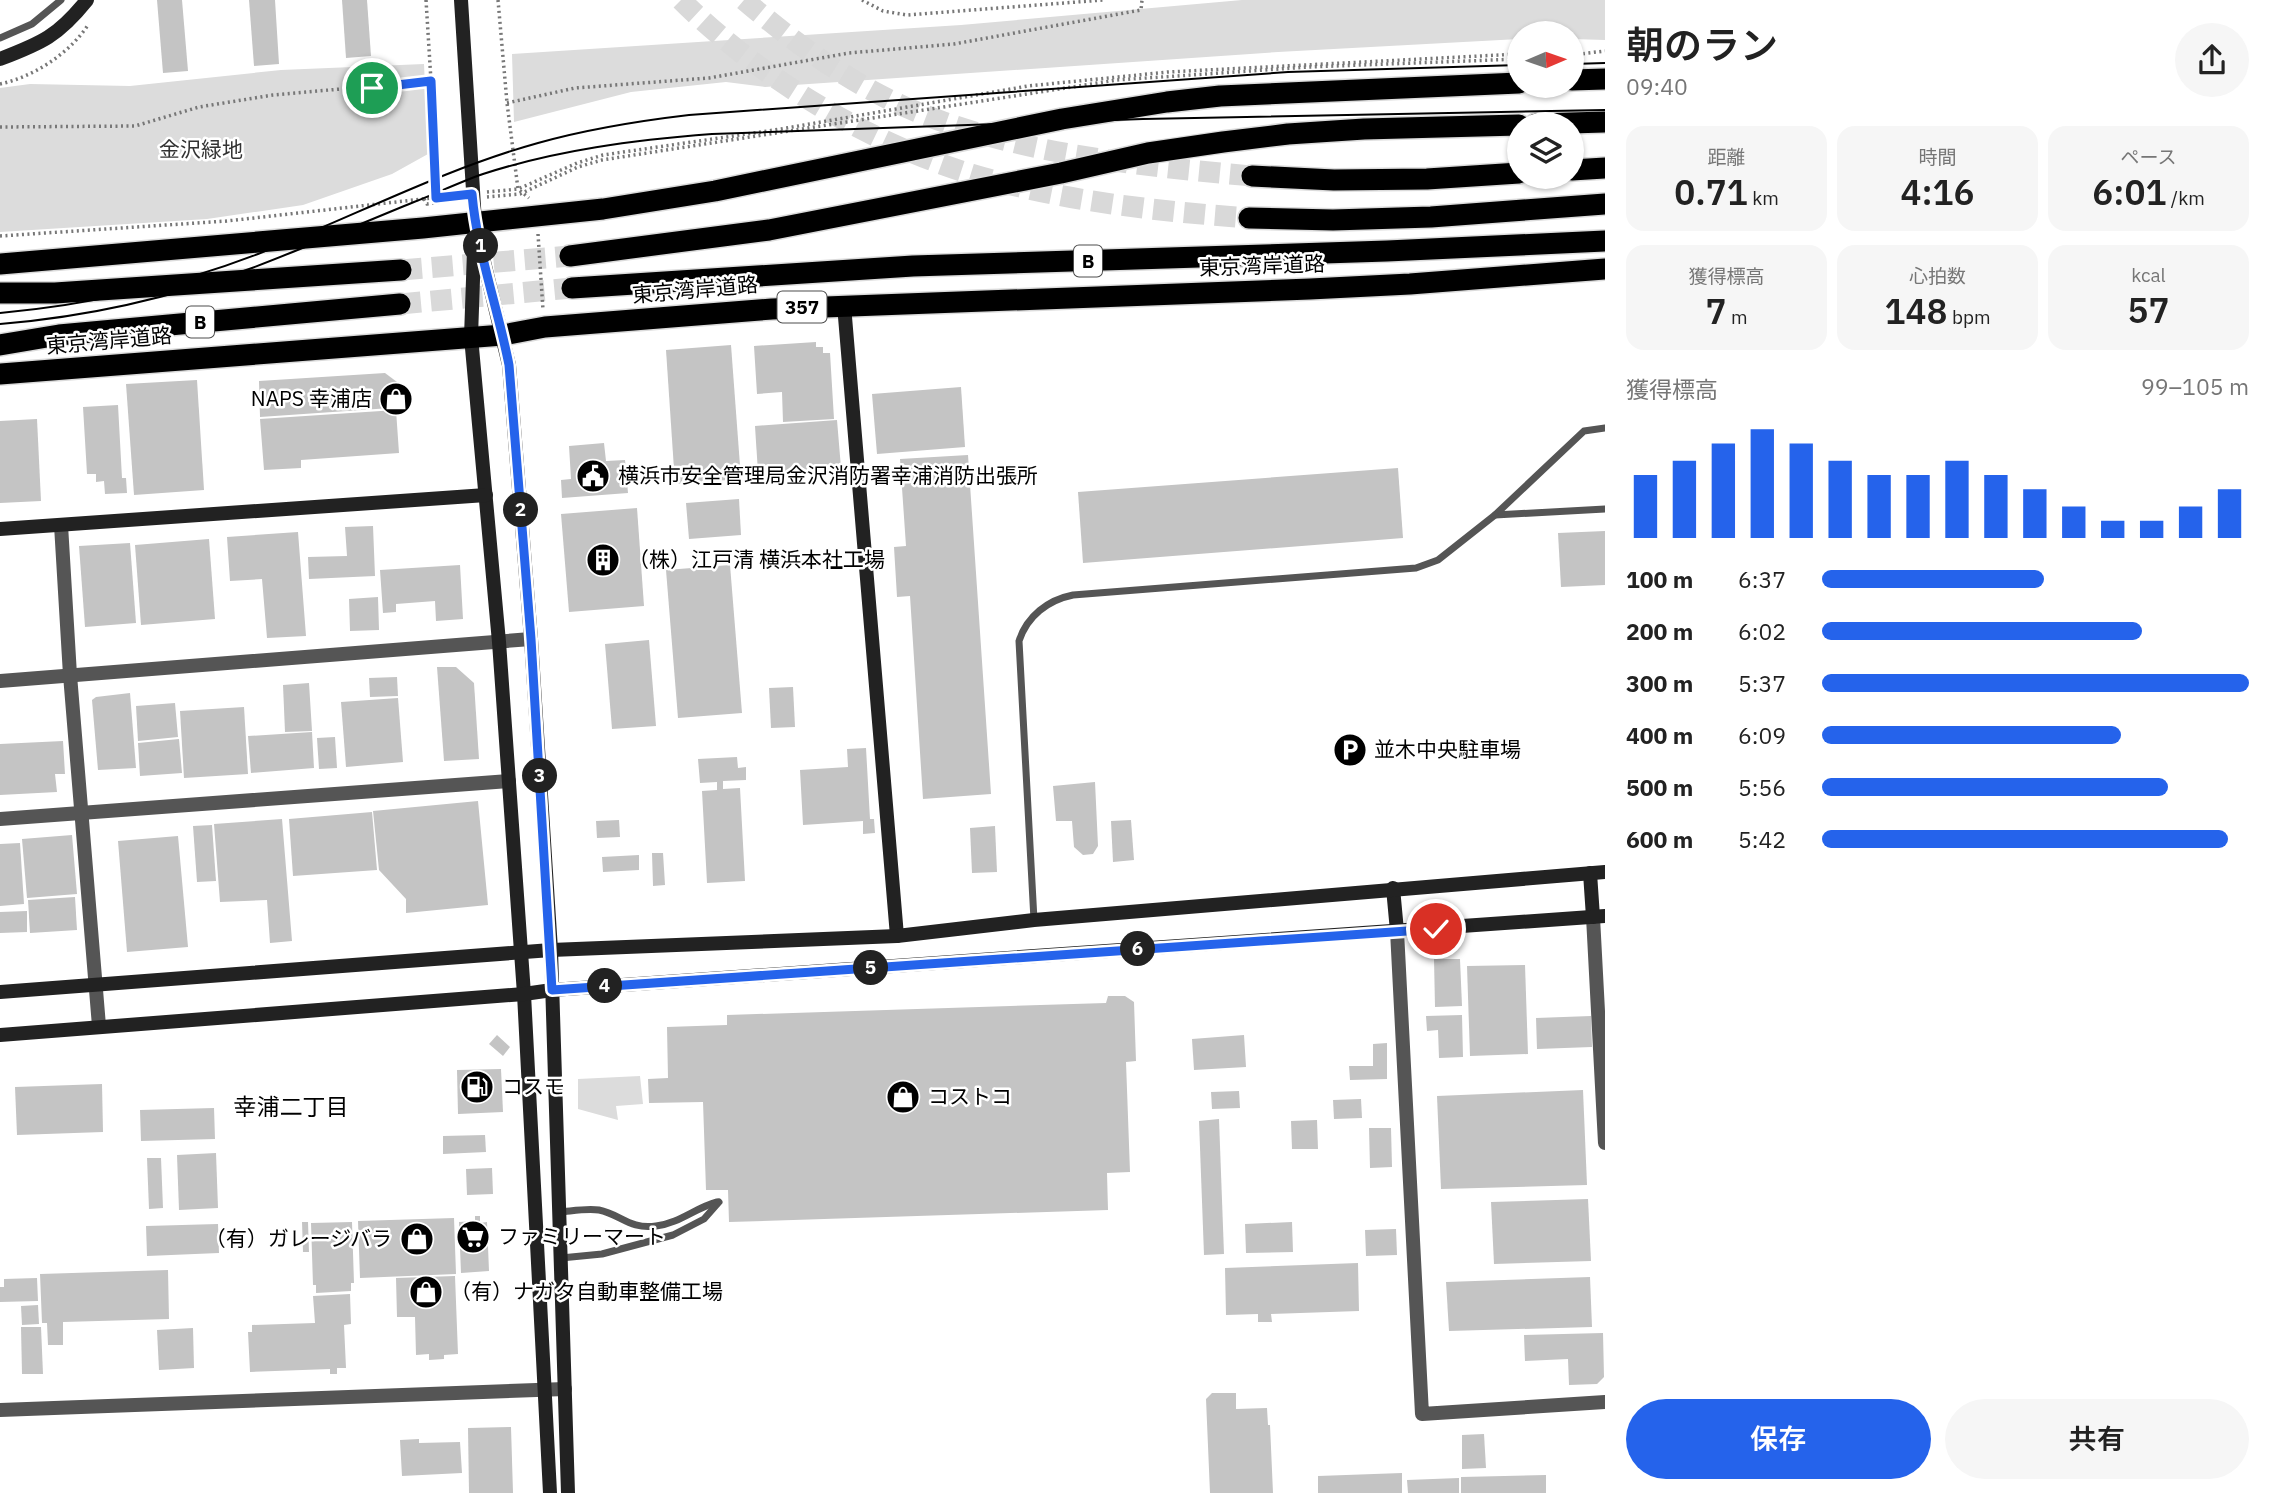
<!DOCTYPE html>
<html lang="ja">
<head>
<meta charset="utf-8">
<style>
  :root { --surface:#fff; --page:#f6f6f6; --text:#222; --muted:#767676; --accent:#2563eb }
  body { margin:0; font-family:"IBM Plex Sans","Noto Sans JP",sans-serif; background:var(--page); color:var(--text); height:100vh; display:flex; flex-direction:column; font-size:26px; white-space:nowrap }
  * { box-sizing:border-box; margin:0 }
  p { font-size:23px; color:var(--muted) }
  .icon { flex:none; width:38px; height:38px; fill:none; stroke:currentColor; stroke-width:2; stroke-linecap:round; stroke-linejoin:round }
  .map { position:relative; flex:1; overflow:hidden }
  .side { display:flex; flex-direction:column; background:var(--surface); width:665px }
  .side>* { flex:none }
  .needle { width:46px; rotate:88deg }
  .buttons { position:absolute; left:1507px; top:21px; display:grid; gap:14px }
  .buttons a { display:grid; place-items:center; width:77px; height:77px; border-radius:50%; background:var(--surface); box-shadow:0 2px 5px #0004; font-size:35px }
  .pin { position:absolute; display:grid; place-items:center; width:60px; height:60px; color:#fff; margin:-30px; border:4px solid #fff; border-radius:50%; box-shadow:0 2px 7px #0007 }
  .km { position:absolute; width:35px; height:35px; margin:-18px; border-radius:50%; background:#222; color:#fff; font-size:19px; line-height:35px; text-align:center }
  .round { display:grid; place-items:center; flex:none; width:74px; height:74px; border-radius:37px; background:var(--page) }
  .headline { display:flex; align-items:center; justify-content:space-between; height:119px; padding:0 21px }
  h1 { font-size:38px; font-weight:600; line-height:52px }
  .metrics { display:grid; grid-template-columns:repeat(3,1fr); gap:10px; height:119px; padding:7px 21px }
  .metrics div { display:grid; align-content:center; border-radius:18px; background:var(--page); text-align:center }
  .metrics b { font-size:35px; font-weight:600 }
  .metrics small { font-size:19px; font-weight:400 }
  .metrics p { font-size:19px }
  .chart { height:196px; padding:14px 21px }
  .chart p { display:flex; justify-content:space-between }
  .chart svg { width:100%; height:126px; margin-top:7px; stroke:var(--accent); stroke-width:6 }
  .cta { display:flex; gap:14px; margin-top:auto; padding:14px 21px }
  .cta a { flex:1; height:80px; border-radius:42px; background:var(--accent); color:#fff; font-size:28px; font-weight:600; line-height:80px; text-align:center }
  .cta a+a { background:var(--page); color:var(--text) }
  ul { padding:0 21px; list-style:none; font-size:23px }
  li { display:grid; grid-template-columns:112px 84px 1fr; align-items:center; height:52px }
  li i { height:18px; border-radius:9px; background:var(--accent) }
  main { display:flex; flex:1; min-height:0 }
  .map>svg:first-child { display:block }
  .green { fill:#dcdcdc }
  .building { fill:#c4c4c4 }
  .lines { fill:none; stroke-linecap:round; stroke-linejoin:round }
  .highway-tunnel { stroke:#d9d9d9; stroke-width:21; stroke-dasharray:21 10; stroke-linecap:butt }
  .highway-casing { stroke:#dbdbdb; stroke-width:24 }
  .path { stroke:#777; stroke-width:3.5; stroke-dasharray:2 3.5; stroke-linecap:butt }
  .lane { stroke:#555; stroke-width:7 }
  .street { stroke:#555; stroke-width:14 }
  .secondary { stroke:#222; stroke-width:14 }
  .highway { stroke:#000; stroke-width:21 }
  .tram { stroke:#000; stroke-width:2 }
  .route-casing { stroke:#fff; stroke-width:14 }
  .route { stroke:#2563eb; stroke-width:9 }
  .labels { text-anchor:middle; stroke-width:5; stroke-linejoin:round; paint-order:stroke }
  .shield { fill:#fff; stroke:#4c4c4c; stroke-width:2 }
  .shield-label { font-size:19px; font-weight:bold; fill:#000 }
  .park-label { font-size:21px; fill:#333; stroke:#fff }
  .street-label { font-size:21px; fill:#000; stroke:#fff }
  .poi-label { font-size:21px; fill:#000; stroke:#fff; text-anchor:start }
  .neighbourhood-label { font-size:23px; fill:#000; stroke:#fff }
</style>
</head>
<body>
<main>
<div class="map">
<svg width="1605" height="1493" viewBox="0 0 1605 1493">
  <rect width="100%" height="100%" fill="#fff"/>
  <g class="green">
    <polygon points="1242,0 1605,0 1605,40 1572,39 1572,33 1519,33 1519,39 1278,52 765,87 726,82 631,92 514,122 512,54 961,25"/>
    <polygon points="424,64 428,154 392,174 303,205 207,219 0,232 0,88 30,84 130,86 281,70"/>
    <polygon points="640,1076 643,1104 616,1106 618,1120 578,1109 578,1079"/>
  </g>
  <g class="building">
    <polygon points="157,0 182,0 188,71 163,73"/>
    <polygon points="249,0 275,0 279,64 254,66"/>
    <polygon points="342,0 367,0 371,56 346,58"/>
    <polygon points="816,342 816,347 823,347 823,353 830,353 834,419 783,422 782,392 757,394 754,346"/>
    <polygon points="731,345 741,479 675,484 666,350"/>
    <polygon points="385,373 405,388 405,407 260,417 259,381"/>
    <polygon points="197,380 204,490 134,495 126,384"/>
    <polygon points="961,387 965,447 877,454 872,394"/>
    <polygon points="118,405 122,478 126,478 127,493 105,494 104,481 96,482 96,474 87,474 83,407"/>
    <polygon points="396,410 399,453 301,460 301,468 264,470 260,419"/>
    <polygon points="37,419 41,501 0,503 0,421"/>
    <polygon points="837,420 841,468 758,473 755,426"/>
    <polygon points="604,443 606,461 625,460 628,493 562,498 561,480 571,479 569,446"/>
    <polygon points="968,455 991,794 923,799 910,596 897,597 894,547 906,546 900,459"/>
    <polygon points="1398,468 1403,538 1083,563 1078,492"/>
    <polygon points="739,499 741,535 689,539 686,503"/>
    <polygon points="637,508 644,606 569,612 561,514"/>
    <polygon points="373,526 375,576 309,579 308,557 347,556 345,527"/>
    <polygon points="1605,531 1605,585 1561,587 1558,533"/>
    <polygon points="298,532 306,636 267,638 262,579 230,581 227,537"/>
    <polygon points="209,539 215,619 141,625 135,545"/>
    <polygon points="130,543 136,623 85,627 79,546"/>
    <polygon points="460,565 463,619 436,621 435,601 396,604 396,612 383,613 380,570"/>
    <polygon points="730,565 742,713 678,718 666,570"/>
    <polygon points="378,597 379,630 350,631 349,599"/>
    <polygon points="649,640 656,726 612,729 605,644"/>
    <polygon points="437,667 456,667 474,683 479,759 444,761"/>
    <polygon points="397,677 398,696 370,697 369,678"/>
    <polygon points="309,683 312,731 285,732 283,685"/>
    <polygon points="793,687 795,727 771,728 769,688"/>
    <polygon points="130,693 136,768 98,770 92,700 96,697"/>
    <polygon points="398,698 403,762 346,767 341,702"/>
    <polygon points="175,703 178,737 138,741 136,706"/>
    <polygon points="244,707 248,774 184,778 180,711"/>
    <polygon points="312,732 314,768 251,773 248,736"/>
    <polygon points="335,737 337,768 319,769 317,738"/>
    <polygon points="179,739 182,773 140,776 138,743"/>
    <polygon points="63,741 65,774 55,774 57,792 0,795 0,744"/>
    <polygon points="866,748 870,819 874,819 875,833 863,834 863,821 803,825 800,770 848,767 847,749"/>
    <polygon points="737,757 738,768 746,767 746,780 723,781 723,789 740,788 745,881 707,883 702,791 717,790 717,782 700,783 698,759"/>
    <polygon points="1095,782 1098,846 1093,854 1083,855 1074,847 1072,821 1056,821 1053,786"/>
    <polygon points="478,801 488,905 406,913 406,899 379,870 373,811"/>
    <polygon points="372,812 377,870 293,876 289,819"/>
    <polygon points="282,819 292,941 270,943 267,900 220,902 214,824"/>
    <polygon points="619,820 620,837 597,838 596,821"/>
    <polygon points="1131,820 1134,860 1113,862 1111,821"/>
    <polygon points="212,825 216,881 197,882 193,826"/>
    <polygon points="995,826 997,872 972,873 970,828"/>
    <polygon points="72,835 77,894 27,898 22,839"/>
    <polygon points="178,836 188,947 127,952 118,841"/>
    <polygon points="20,843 24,904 0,906 0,844"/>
    <polygon points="652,853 663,853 665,885 653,886"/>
    <polygon points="639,855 639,870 603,872 602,857"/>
    <polygon points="75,897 77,930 30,933 28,900"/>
    <polygon points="27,911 27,932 0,933 0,912"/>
    <polygon points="1434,959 1460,959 1462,1006 1435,1007"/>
    <polygon points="1525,965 1528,1054 1470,1056 1467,966"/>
    <polygon points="1108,996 1125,996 1134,1002 1136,1061 1126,1062 1130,1172 1107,1173 1108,1210 729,1222 728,1190 706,1190 703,1102 649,1103 648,1079 668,1078 667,1027 727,1025 727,1015 1106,1003"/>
    <polygon points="1462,1015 1463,1057 1439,1058 1438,1030 1427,1031 1426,1016"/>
    <polygon points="1591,1016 1592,1047 1537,1049 1536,1018"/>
    <polygon points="497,1035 510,1047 503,1056 489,1044"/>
    <polygon points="1244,1035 1246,1067 1194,1070 1192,1039"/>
    <polygon points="1387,1043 1387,1079 1350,1080 1349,1066 1373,1066 1373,1044"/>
    <polygon points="501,1069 503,1112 458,1114 457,1070"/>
    <polygon points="102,1084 103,1132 17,1135 15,1087"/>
    <polygon points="1583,1090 1587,1185 1441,1189 1437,1096"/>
    <polygon points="1239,1091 1240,1108 1212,1109 1211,1092"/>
    <polygon points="1361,1099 1362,1118 1334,1119 1333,1100"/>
    <polygon points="214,1108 215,1139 141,1141 140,1110"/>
    <polygon points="1219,1119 1224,1254 1204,1255 1199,1121"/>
    <polygon points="1317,1120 1318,1149 1292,1149 1291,1121"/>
    <polygon points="1369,1128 1391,1128 1392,1167 1370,1168"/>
    <polygon points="485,1135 486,1152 443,1154 443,1136"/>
    <polygon points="216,1153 218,1208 179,1210 177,1155"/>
    <polygon points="147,1158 161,1158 163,1208 149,1209"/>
    <polygon points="492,1168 493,1194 467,1195 466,1169"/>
    <polygon points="1588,1199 1591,1261 1494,1264 1491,1202"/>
    <polygon points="475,1216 480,1216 480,1223 487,1222 489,1271 461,1273 459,1222 475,1221"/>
    <polygon points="454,1218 456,1274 360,1278 358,1221"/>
    <polygon points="302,1222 308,1222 309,1252 303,1252"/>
    <polygon points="352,1222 354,1283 351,1283 351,1291 316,1293 316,1285 313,1285 311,1223"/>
    <polygon points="1292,1222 1293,1252 1246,1253 1245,1224"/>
    <polygon points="218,1224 219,1253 147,1256 146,1226"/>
    <polygon points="1396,1229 1397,1255 1366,1256 1365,1230"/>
    <polygon points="1358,1263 1359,1311 1271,1314 1272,1322 1258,1322 1258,1314 1226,1315 1225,1268"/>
    <polygon points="168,1270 169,1319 63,1322 63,1345 48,1345 47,1323 42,1323 40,1274"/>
    <polygon points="455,1276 458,1354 444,1355 444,1359 429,1360 429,1354 416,1355 415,1317 397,1317 396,1278"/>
    <polygon points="1590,1277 1592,1327 1449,1331 1446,1282"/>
    <polygon points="37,1278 38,1301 0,1302 0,1287 4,1287 4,1279"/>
    <polygon points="350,1294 351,1324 344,1325 346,1368 337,1368 337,1374 330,1374 330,1369 250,1372 248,1332 252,1332 252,1325 315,1323 313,1296"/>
    <polygon points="38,1305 39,1324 22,1325 21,1306"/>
    <polygon points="21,1327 41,1327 43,1374 22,1374"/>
    <polygon points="193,1328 194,1368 159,1370 157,1330"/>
    <polygon points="1603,1333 1604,1377 1597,1384 1569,1385 1568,1359 1525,1361 1524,1335"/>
    <polygon points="1212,1393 1236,1393 1236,1409 1267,1408 1268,1425 1270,1425 1273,1493 1210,1493 1206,1399"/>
    <polygon points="511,1427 513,1493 469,1493 468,1428"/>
    <polygon points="1484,1434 1486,1468 1462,1469 1462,1435"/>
    <polygon points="419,1439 419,1443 460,1442 462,1473 402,1476 400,1440"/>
    <polygon points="1402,1473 1402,1493 1318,1493 1318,1476"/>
    <polygon points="1546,1475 1546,1493 1461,1493 1461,1477"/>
    <polygon points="1459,1478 1459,1493 1408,1493 1407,1480"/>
  </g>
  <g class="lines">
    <g class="highway-tunnel">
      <path d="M681,0c77,77 186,142 290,174 90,27 185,37 278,44"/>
      <path d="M744,0c48,41 101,80 159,106 110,48 231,59 349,70"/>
      <polyline points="401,270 570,256"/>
      <polyline points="400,304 572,288"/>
    </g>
    <defs>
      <g id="highway">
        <polyline points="1572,80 1605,79"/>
        <polyline points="1536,124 1605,122"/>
        <polyline points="1572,170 1605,168"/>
        <polyline points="1252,176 1334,180 1427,179 1519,173"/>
        <polyline points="1249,218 1333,220 1431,217 1605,204"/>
        <polyline points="570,256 769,230 1061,173 1148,153 1223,142 1288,134 1364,129 1519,125"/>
        <polyline points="0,264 423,228 603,209 715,191 1062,119 1167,102 1220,96 1519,83"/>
        <polyline points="572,288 913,266 1387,251 1605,241"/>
        <polyline points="0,293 55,293 401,270"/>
        <polyline points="0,345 59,335 400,304"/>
        <polyline points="0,374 503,335 545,327 772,309 1310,289 1410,284 1605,269"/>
      </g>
    </defs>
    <use href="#highway" class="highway-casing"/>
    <g class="path">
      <polyline points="426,0 431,81"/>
      <polyline points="498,0 507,103 518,189 529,198"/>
      <polyline points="862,0 883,11 907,15 1103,0"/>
      <polyline points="1572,55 1605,51"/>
      <path d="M0,84c33,-7 69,-30 88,-59"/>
      <polyline points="507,103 575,88 709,78 849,53 954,44 1141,10 1142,0"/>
      <polyline points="0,127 135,126 199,107 273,95 431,81 436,198"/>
      <polyline points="487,192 518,189 577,163 603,155 781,129 1028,86 1168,72 1519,54"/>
      <polyline points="487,197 520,194 578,167 602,160 1117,80 1309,67 1519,59"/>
      <polyline points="424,199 427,204 458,200"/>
      <polyline points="538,234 543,310"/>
      <polyline points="0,236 227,221 458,195"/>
    </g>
    <g class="lane">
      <polyline points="0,38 32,24 61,0"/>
      <polyline points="1605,428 1584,431 1495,515 1605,509"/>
      <path d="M1034,920l-15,-279c8,-25 29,-41 54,-46l343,-27 22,-8 57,-45"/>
      <path d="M560,1212c12,-1 27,-4 39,-2 21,4 31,20 57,16 24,-3 39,-18 61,-24"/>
      <polyline points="561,1258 602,1254 673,1235 704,1219 719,1202"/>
    </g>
    <g class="street">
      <polyline points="61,525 70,675 99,1026"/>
      <polyline points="0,681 531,639"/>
      <polyline points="0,819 509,781"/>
      <polyline points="1593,917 1605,1143"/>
      <polyline points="1397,931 1422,1414 1605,1402"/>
      <polyline points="0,1410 565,1389"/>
    </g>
    <g class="secondary">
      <polyline points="461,0 475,222 471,337 499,642 524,994 550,1493"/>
      <path d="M0,59c42,-16 58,-23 87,-59"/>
      <polyline points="479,241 509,365 531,639 551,950 568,1493"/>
      <polyline points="844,305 897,936"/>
      <polyline points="0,529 486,495"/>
      <polyline points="1590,873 1593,917"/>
      <polyline points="1393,888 1397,931"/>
      <polyline points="0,992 551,950 897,936 1034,920 1605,872"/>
      <polyline points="0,1035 524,994 552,990 1605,916"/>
    </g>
    <use href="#highway" class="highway"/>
    <g class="tram">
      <polyline points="1572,64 1605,63"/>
      <path d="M0,313c88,-8 175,-27 258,-59 93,-36 183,-84 280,-111 50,-14 100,-22 151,-28l599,-43 231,-7"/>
      <path d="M0,324c86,-7 171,-26 252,-56 55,-21 108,-44 162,-66 23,-9 46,-20 69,-28 74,-24 151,-34 229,-40l431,-15 462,-9"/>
    </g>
  </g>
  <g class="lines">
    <defs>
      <path id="route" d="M372,88l59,-7 5,117 36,-4c5,58 26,114 37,171l22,274 21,351 884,-61"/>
    </defs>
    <use href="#route" class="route-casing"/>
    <use href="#route" class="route"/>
  </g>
  <defs>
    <symbol id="shop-disc" viewBox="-11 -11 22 22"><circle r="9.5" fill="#000" stroke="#fff"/><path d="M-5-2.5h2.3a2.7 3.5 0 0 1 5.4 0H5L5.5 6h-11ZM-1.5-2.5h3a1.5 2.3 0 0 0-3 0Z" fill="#fff"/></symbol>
    <symbol id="civic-disc" viewBox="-11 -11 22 22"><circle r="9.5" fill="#000" stroke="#fff"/><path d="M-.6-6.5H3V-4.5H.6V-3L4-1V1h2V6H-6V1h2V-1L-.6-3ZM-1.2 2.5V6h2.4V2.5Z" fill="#fff"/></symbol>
    <symbol id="building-disc" viewBox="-11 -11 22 22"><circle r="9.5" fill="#000" stroke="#fff"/><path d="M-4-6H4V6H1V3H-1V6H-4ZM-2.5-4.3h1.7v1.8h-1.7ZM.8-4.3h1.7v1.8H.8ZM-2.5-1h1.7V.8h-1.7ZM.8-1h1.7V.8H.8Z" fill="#fff"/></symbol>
    <symbol id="parking-disc" viewBox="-11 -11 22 22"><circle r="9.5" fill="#000" stroke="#fff"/><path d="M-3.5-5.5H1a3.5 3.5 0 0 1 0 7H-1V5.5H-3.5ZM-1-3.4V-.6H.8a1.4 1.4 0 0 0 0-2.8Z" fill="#fff"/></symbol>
    <symbol id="fuel-disc" viewBox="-11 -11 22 22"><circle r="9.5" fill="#000" stroke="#fff"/><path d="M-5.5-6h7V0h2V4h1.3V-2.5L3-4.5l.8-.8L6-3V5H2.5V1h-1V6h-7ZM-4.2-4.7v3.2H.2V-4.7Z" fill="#fff"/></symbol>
    <symbol id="supermarket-disc" viewBox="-11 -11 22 22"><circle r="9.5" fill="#000" stroke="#fff"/><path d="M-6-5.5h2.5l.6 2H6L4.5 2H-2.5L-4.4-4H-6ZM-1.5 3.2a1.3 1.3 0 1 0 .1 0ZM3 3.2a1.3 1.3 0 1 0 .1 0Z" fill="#fff"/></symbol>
  </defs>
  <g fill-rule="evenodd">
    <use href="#shop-disc" x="377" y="380" width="38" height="38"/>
    <use href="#civic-disc" x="574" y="457" width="38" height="38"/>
    <use href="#building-disc" x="584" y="541" width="38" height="38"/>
    <use href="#parking-disc" x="1331" y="731" width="38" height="38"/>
    <use href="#fuel-disc" x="458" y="1068" width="38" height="38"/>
    <use href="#shop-disc" x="884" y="1078" width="38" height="38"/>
    <use href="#supermarket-disc" x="454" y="1218" width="38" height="38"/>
    <use href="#shop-disc" x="398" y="1220" width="38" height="38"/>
    <use href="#shop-disc" x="407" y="1273" width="38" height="38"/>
  </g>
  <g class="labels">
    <g class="shield">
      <rect x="1074" y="245.5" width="28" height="31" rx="5"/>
      <rect x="777.5" y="291.5" width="49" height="31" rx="5"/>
      <rect x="186" y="306.5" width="28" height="31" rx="5"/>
    </g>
    <g class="shield-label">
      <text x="1088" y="268">B</text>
      <text x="802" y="314">357</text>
      <text x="200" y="329">B</text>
    </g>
    <g class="park-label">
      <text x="201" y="157">金沢緑地</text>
    </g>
    <g class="street-label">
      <text transform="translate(1262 266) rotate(-2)" y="7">東京湾岸道路</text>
      <text transform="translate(695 290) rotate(-5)" y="7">東京湾岸道路</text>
      <text transform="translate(109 341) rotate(-5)" y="7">東京湾岸道路</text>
    </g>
    <g class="poi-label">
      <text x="372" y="406" text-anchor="end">NAPS 幸浦店</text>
      <text x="618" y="483">横浜市安全管理局金沢消防署幸浦消防出張所</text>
      <text x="628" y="567">（株）江戸清 横浜本社工場</text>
      <text x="1374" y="757">並木中央駐車場</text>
      <text x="502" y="1094">コスモ</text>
      <text x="928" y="1104">コストコ</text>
      <text x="498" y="1244">ファミリーマート</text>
      <text x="392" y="1246" text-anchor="end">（有）ガレージバラ</text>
      <text x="450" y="1299">（有）ナガタ自動車整備工場</text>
    </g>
    <g class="neighbourhood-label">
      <text x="291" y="1115">幸浦二丁目</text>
    </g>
  </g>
</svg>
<div class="buttons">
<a><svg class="needle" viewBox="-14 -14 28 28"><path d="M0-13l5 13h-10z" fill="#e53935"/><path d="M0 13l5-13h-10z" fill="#767676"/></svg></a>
<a><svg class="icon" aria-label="layers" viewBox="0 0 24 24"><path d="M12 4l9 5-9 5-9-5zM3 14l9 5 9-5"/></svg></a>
</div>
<div class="pin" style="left:372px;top:88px;background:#1e9e55"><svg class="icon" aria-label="arrive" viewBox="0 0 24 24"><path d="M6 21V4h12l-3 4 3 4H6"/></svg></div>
<div class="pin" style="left:1436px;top:929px;background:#d93025"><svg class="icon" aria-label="check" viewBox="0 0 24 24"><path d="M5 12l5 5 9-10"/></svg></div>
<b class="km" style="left:481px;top:246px">1</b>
<b class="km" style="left:521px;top:510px">2</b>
<b class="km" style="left:540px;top:776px">3</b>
<b class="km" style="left:605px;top:986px">4</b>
<b class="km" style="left:871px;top:968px">5</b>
<b class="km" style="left:1138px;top:949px">6</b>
</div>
<section class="side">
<div class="headline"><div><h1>朝のラン</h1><p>09:40</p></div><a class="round"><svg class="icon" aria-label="share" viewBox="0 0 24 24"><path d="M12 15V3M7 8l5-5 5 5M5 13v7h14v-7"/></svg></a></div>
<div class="metrics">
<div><p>距離</p><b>0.71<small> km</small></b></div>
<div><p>時間</p><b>4:16</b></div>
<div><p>ペース</p><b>6:01<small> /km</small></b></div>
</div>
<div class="metrics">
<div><p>獲得標高</p><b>7<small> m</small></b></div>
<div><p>心拍数</p><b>148<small> bpm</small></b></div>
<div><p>kcal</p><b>57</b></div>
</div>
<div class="chart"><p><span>獲得標高</span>99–105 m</p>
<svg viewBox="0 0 160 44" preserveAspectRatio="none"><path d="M5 44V22M15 44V17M25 44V11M35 44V6M45 44V11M55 44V17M65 44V22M75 44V22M85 44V17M95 44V22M105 44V27M115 44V33M125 44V38M135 44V38M145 44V33M155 44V27"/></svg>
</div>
<ul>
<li><b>100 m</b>6:37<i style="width:52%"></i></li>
<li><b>200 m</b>6:02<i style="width:75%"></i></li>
<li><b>300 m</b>5:37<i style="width:100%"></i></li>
<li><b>400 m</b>6:09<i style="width:70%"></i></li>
<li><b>500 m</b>5:56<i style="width:81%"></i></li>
<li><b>600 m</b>5:42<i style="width:95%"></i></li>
</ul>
<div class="cta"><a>保存</a><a>共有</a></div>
</section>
</main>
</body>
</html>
